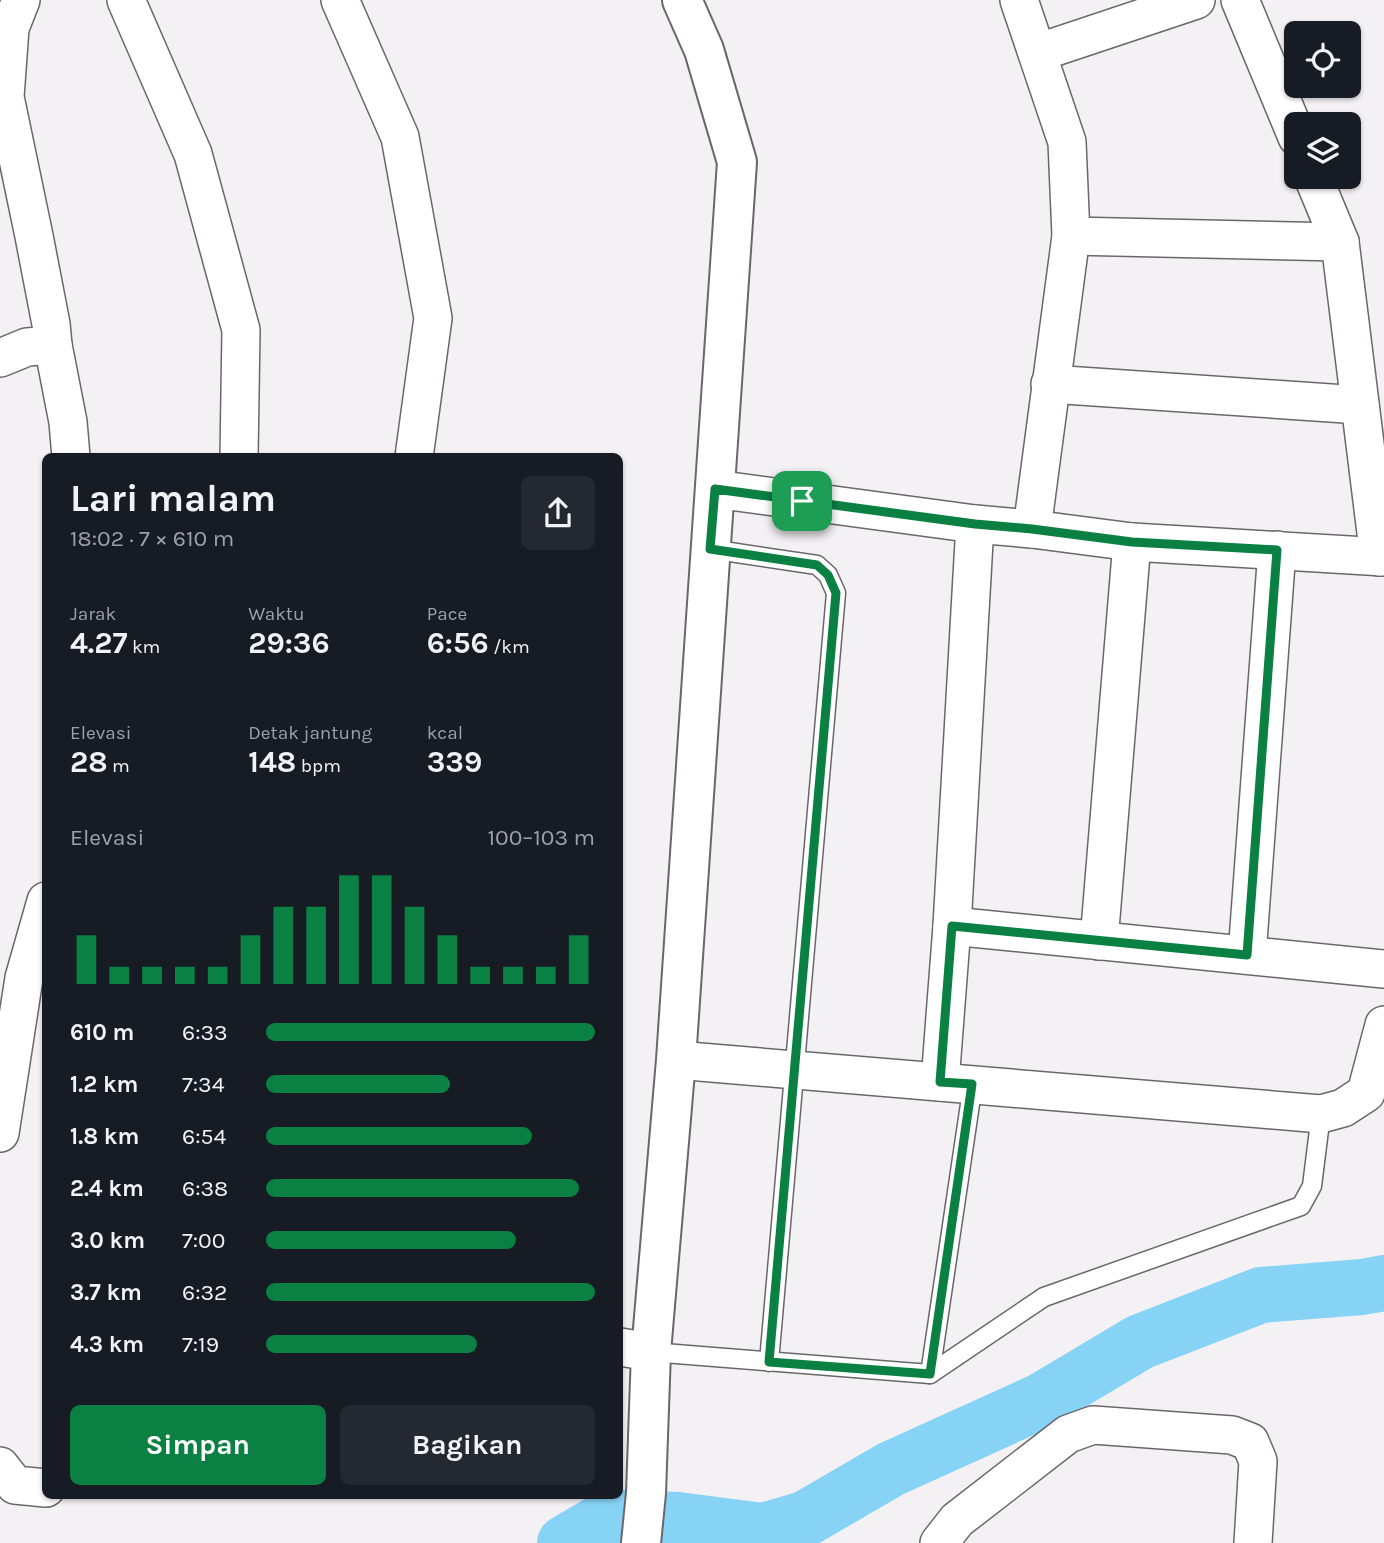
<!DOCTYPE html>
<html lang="id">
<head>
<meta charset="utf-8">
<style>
  :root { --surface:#171b24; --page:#242831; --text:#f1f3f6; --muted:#9ea1a6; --accent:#0b8043 }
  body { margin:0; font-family:Karla,sans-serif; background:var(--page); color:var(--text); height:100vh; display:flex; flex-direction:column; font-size:26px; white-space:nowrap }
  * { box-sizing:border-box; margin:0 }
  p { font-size:23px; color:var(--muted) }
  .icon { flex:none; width:38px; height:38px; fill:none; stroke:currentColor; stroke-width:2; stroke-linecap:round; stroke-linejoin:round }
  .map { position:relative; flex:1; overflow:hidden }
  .side { position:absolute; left:42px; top:453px; width:581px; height:1046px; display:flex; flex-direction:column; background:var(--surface); border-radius:10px; box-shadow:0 2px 5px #0004 }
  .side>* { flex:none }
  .buttons { position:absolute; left:1284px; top:21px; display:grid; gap:14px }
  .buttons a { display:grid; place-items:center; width:77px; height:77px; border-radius:10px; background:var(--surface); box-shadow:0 2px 5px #0004; font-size:35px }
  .pin { position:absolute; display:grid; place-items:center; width:60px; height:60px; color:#fff; margin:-30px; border-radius:14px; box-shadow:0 4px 10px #0006 }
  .round { display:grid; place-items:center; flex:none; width:74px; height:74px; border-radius:10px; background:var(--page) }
  .summary { display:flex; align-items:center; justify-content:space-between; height:119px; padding:0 28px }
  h1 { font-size:38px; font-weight:700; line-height:52px }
  .figures { display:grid; grid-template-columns:repeat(3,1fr); gap:10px; height:119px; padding:7px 28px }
  .figures div { display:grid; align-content:center }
  .figures b { font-size:30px; font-weight:700 }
  .figures small { font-size:19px; font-weight:400 }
  .figures p { font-size:19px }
  .chart { height:196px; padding:14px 28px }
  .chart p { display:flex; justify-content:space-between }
  .chart svg { width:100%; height:126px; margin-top:7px; stroke:var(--accent); stroke-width:6 }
  .cta { display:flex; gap:14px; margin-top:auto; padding:14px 28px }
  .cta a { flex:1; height:80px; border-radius:10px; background:var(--accent); color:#fff; font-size:28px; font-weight:700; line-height:80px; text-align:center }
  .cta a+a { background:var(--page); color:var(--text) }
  ul { padding:0 28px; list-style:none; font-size:23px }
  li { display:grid; grid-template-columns:112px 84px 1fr; align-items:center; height:52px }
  li i { height:18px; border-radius:9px; background:var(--accent) }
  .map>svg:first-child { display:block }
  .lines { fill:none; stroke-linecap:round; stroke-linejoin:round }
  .river { stroke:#87d3f5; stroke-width:56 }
  .lane-casing { stroke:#6a676b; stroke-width:21 }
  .street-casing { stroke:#6a676b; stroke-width:40 }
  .secondary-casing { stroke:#6a676b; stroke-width:42 }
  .lane { stroke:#fff; stroke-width:18 }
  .street { stroke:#fff; stroke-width:37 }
  .secondary { stroke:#fff; stroke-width:38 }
  .route-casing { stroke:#fff; stroke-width:14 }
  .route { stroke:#0b8043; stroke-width:9 }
</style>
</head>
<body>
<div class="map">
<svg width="1384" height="1543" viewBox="0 0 1384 1543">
  <rect width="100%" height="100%" fill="#f4f1f5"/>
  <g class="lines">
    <polyline class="river" points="565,1543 609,1517 678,1520 763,1531 805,1519 891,1469 1041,1401 1140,1342 1261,1295 1362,1287 1384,1283"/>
    <defs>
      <g id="lane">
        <polyline points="710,549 817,565 828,575 836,593 769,1362"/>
        <polyline points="651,1352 930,1374 1044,1297 1301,1206 1312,1186 1321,1114"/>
        <polyline points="930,1374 973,1084"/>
      </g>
      <g id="street">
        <polyline points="126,0 193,154 241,330 239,457"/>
        <polyline points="340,0 400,137 433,318 414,457"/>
        <polyline points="1019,0 1067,142 1071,236 1032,529"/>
        <polyline points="1240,0 1297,137"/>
        <polyline points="1037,53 1196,0"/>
        <polyline points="1313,177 1340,242 1379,557"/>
        <polyline points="1071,236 1340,242"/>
        <polyline points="53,345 68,422 71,457"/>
        <polyline points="0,358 27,347 53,345 51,324 34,236 5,97 10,28 21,0"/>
        <polyline points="1050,384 1360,405"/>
        <polyline points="715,489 975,524"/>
        <polyline points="952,926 1384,969"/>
        <polyline points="1099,941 1132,542"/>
        <polyline points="1247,955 1277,550"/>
        <polyline points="676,1060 1321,1114 1343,1108 1366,1093 1384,1025"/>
        <polyline points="940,1082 952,926 975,524 1032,529 1132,542 1384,557"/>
        <polyline points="0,1133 24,978 46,901"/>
        <polyline points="620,1347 651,1352"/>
        <polyline points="0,1466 15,1485 46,1488"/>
        <polyline points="939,1543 957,1520 1068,1434 1093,1425 1232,1435 1250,1442 1258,1461 1253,1543"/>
      </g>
      <polyline id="secondary" points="641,1543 646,1493 651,1352 676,1060 737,162 704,50 682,0"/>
    </defs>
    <use href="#lane" class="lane-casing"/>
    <use href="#street" class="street-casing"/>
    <use href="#secondary" class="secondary-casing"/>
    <use href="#lane" class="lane"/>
    <use href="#street" class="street"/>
    <use href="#secondary" class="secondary"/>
  </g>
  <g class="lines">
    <defs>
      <polygon id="route" points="715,489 975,524 1032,529 1132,542 1277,550 1247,955 952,926 940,1082 972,1084 930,1374 769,1362 836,593 828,575 817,565 710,549"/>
    </defs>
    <use href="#route" class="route-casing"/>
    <use href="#route" class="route"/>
  </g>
</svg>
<div class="buttons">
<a><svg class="icon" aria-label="locate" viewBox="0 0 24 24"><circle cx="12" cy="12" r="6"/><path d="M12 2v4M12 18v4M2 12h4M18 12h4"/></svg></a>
<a><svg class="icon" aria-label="layers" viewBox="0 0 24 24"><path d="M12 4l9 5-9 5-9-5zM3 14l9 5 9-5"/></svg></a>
</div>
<div class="pin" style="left:802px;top:501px;background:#1e9e55"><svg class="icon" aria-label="arrive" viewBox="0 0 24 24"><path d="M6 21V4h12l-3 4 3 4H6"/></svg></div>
<section class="side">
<div class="summary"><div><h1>Lari malam</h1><p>18:02 · 7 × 610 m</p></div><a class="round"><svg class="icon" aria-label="share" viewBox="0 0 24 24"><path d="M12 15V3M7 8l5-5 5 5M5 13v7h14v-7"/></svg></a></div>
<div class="figures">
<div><p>Jarak</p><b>4.27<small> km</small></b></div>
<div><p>Waktu</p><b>29:36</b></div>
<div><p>Pace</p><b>6:56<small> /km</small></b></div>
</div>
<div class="figures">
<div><p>Elevasi</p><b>28<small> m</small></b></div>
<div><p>Detak jantung</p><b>148<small> bpm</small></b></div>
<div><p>kcal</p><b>339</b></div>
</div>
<div class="chart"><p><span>Elevasi</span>100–103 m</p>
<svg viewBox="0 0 160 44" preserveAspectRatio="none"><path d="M5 44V27M15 44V38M25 44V38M35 44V38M45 44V38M55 44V27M65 44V17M75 44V17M85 44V6M95 44V6M105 44V17M115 44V27M125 44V38M135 44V38M145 44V38M155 44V27"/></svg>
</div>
<ul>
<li><b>610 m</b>6:33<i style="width:100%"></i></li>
<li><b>1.2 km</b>7:34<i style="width:56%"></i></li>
<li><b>1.8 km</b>6:54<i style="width:81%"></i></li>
<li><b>2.4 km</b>6:38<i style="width:95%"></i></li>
<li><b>3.0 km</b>7:00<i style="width:76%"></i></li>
<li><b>3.7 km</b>6:32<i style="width:100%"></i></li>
<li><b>4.3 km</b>7:19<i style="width:64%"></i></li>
</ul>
<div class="cta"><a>Simpan</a><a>Bagikan</a></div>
</section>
</div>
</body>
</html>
